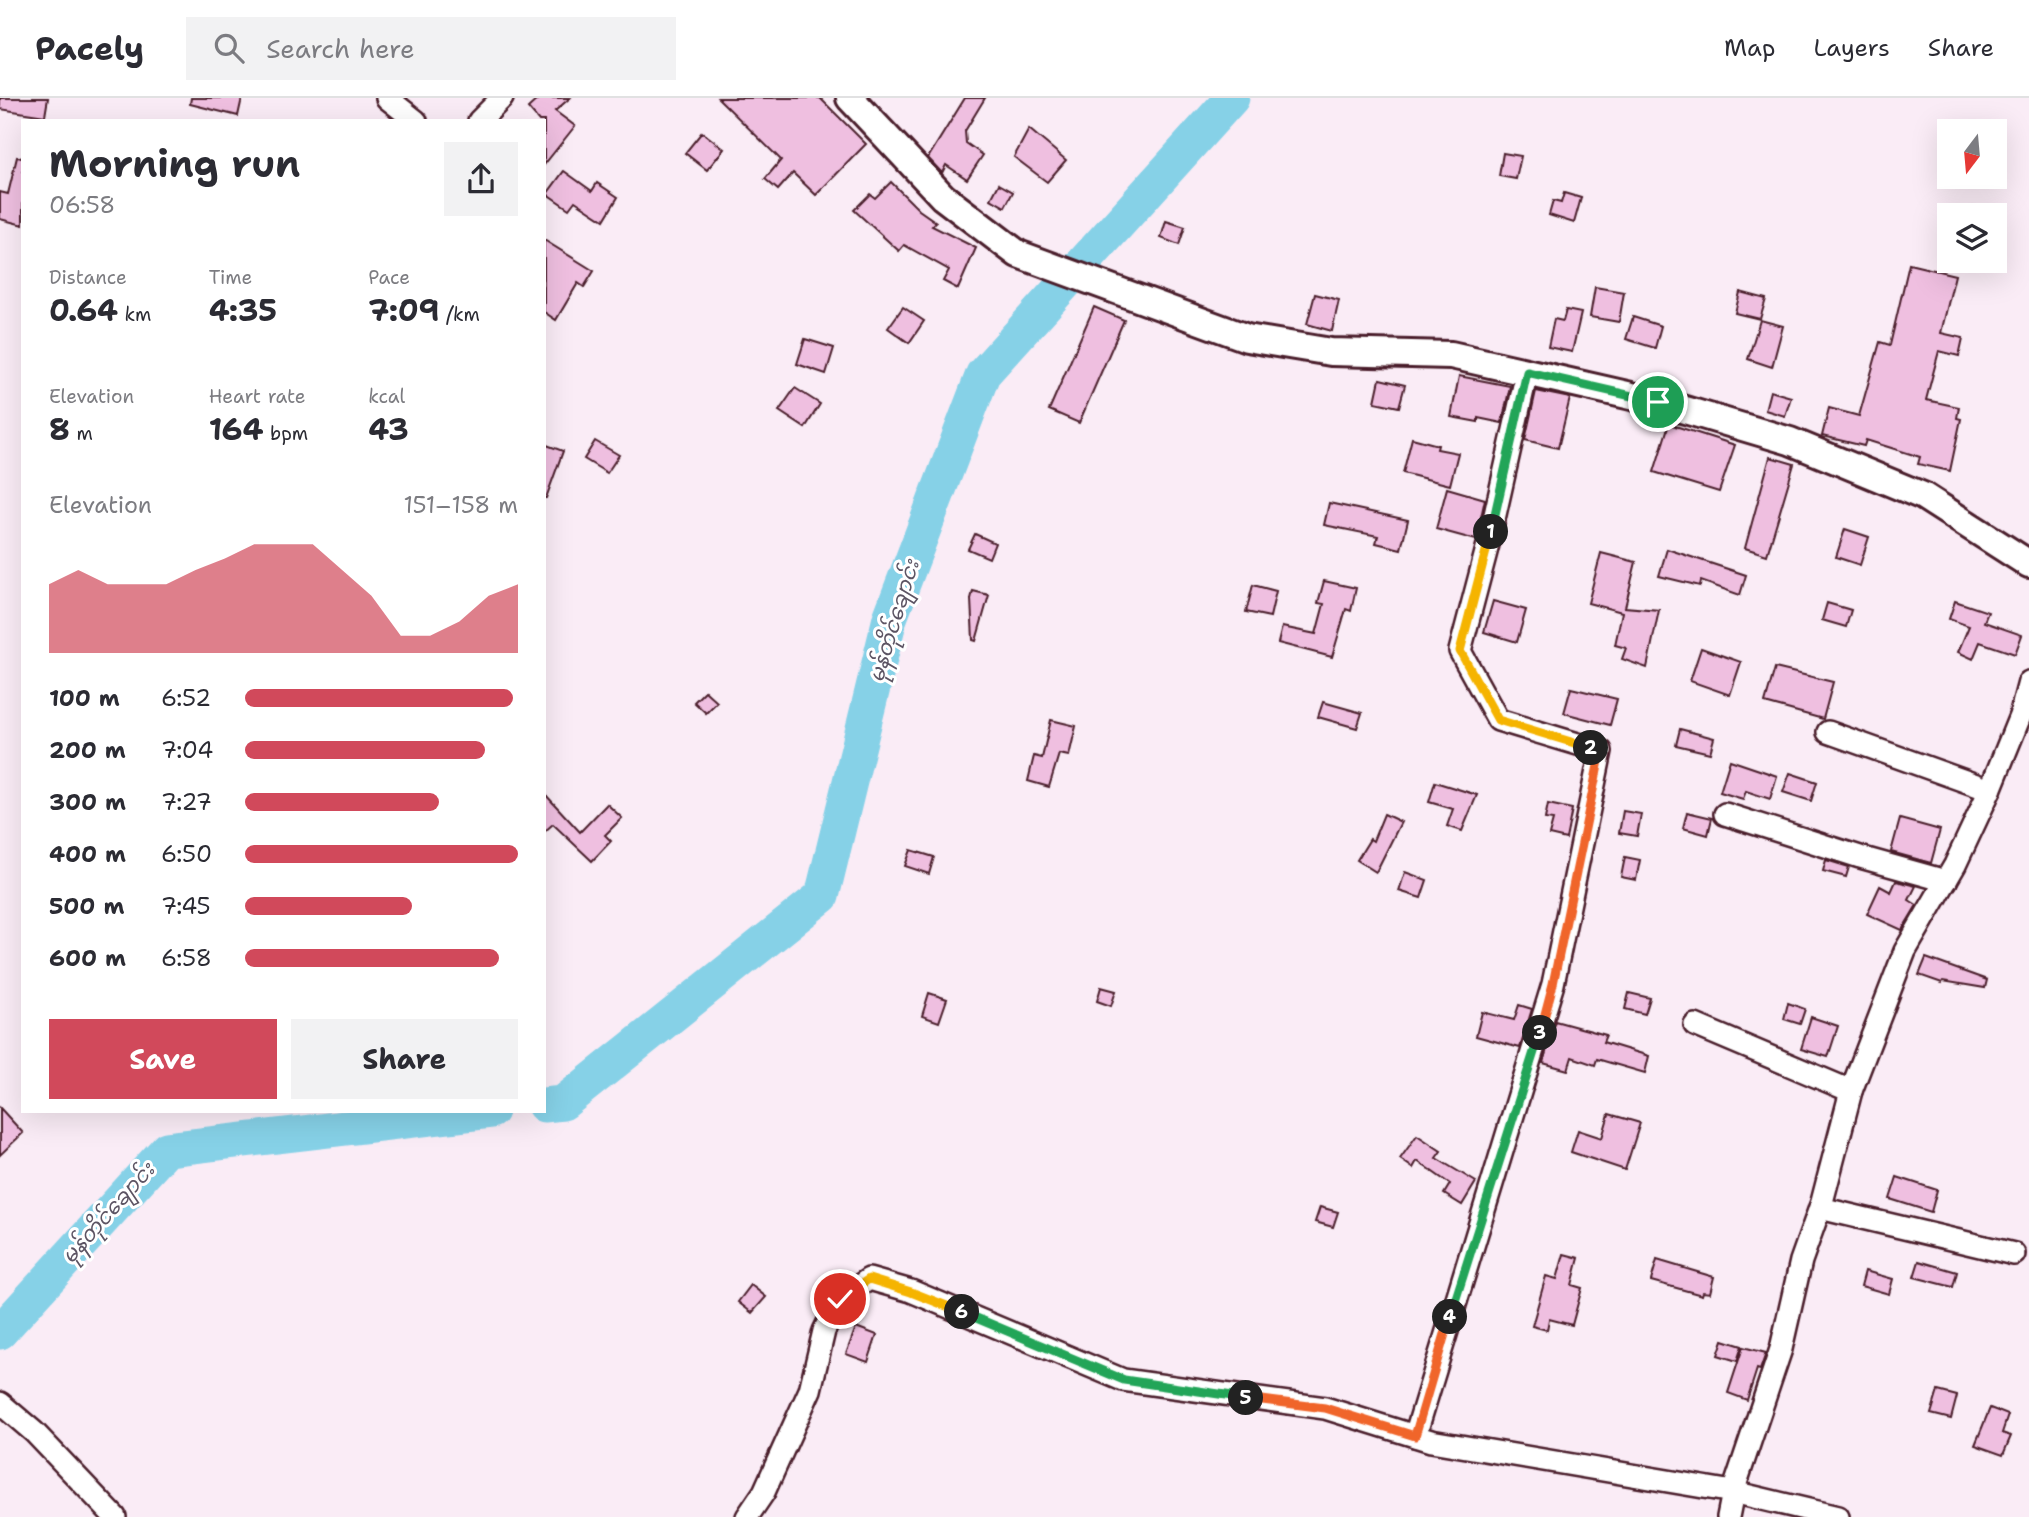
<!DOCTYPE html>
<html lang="en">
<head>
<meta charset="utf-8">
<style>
  :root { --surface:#fff; --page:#f2f2f3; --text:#2b2b33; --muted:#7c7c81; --line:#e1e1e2; --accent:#d1495b }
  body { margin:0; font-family:"Shantell Sans","Noto Sans Myanmar",sans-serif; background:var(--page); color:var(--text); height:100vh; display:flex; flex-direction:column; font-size:26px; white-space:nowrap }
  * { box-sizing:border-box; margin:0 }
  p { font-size:23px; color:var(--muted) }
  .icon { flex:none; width:38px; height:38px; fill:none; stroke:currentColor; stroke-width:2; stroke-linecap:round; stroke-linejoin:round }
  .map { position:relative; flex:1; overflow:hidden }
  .sheet { position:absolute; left:21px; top:21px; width:525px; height:994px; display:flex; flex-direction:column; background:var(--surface); border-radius:0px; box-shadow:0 7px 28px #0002 }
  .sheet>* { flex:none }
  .needle { width:46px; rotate:196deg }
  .buttons { position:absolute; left:1937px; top:21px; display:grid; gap:14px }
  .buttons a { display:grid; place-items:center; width:70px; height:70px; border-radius:0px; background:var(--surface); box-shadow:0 7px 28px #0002; font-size:35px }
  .pin { position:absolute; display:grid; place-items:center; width:60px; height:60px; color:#fff; margin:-30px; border:4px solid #fff; border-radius:50%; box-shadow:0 2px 7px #0007 }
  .km { position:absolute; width:35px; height:35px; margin:-18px; border-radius:50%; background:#222; color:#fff; font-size:19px; line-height:35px; text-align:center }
  .round { display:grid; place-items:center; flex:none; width:74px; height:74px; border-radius:0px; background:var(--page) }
  .headline { display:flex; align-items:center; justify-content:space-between; height:119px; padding:0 28px }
  h1 { font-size:38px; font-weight:700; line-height:52px }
  .metrics { display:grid; grid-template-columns:repeat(3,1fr); gap:10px; height:119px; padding:7px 28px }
  .metrics div { display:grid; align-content:center }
  .metrics b { font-size:30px; font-weight:700 }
  .metrics small { font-size:19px; font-weight:400 }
  .metrics p { font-size:19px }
  .chart { height:196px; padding:14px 28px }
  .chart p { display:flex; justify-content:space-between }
  .chart svg { width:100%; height:126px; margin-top:7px; fill:var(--accent); opacity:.7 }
  .cta { display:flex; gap:14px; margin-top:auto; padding:14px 28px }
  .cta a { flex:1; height:80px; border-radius:0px; background:var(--accent); color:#fff; font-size:28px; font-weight:700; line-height:80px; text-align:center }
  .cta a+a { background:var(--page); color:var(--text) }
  ul { padding:0 28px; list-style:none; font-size:23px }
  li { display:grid; grid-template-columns:112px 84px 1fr; align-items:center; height:52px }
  li i { height:18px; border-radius:9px; background:var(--accent) }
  header { display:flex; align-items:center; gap:42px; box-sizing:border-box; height:98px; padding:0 35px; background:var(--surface); border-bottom:2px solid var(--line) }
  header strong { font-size:33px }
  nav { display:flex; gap:38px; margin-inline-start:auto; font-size:24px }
  .search { width:490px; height:63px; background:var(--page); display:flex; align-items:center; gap:18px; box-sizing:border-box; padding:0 24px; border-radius:0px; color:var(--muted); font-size:26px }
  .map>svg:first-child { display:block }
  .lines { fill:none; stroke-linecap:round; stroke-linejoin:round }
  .river { stroke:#86d1e7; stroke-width:35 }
  .building { fill:#efbfe0; stroke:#4a1f2b; stroke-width:2 }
  .minor-casing { stroke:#4a1f2b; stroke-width:26 }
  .tertiary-casing { stroke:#4a1f2b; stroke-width:32 }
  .minor { stroke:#fff; stroke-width:21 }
  .tertiary { stroke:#fff; stroke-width:26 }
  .split-1-casing { stroke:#fff; stroke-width:14 }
  .split-2-casing { stroke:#fff; stroke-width:14 }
  .split-3-casing { stroke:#fff; stroke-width:14 }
  .split-4-casing { stroke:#fff; stroke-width:14 }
  .split-5-casing { stroke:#fff; stroke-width:14 }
  .split-6-casing { stroke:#fff; stroke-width:14 }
  .split-7-casing { stroke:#fff; stroke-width:14 }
  .split-1 { stroke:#22a559; stroke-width:9 }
  .split-2 { stroke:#f5b400; stroke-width:9 }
  .split-3 { stroke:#f0652b; stroke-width:9 }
  .split-4 { stroke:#22a559; stroke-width:9 }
  .split-5 { stroke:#f0652b; stroke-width:9 }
  .split-6 { stroke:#22a559; stroke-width:9 }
  .split-7 { stroke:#f5b400; stroke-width:9 }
  .labels { text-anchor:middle; stroke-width:6; stroke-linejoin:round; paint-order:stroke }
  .water-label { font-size:21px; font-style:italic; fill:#5c5463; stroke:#fff }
</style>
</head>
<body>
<header>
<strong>Pacely</strong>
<div class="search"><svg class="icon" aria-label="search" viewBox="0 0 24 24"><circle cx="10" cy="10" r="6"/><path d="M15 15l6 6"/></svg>Search here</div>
<nav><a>Map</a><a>Layers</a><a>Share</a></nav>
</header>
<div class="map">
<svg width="2029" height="1419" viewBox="0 0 2029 1419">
  <rect width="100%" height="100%" fill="#faecf6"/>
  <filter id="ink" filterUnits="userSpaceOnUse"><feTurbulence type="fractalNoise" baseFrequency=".0143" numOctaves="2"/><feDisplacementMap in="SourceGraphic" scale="14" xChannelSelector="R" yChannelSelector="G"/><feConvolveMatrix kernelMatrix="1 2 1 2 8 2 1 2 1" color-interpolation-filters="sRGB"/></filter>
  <g filter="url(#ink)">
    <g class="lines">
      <g class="river">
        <polyline points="544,1007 563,1005 822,798 890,520 983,276 1232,0"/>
        <polyline points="0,1234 167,1051 491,1013"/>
      </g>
    </g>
    <g class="building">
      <polygon points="0,0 48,0 45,18 0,11"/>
      <polygon points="191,0 242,0 238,18 190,6"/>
      <polygon points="539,0 570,0 555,13 575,28 544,67 544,23 539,23 528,10"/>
      <polygon points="718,0 820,0 866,46 816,97 793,75 778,92 765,81 781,62"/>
      <polygon points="965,0 985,0 965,33 966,45 983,57 967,81 946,67 942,75 928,60"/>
      <polygon points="1029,31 1066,62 1047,84 1014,59"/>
      <polygon points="702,34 724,51 707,72 685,55"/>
      <polygon points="1503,55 1521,58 1516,81 1499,78"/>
      <polygon points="17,59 23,60 23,127 0,121 0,94 8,96"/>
      <polygon points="564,73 592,93 597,85 618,99 604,122 575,103 569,111 547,96"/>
      <polygon points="891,84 919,112 936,124 932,128 976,150 958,191 943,183 949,172 904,147 899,153 854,112 870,96 875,100"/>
      <polygon points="999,86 1013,94 1005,109 991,101"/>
      <polygon points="1564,95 1581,100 1574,125 1549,117 1553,103 1561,105"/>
      <polygon points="1166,123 1185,129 1179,147 1161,140"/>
      <polygon points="544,142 594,173 584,189 578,185 556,222 544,214"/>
      <polygon points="1909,166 1955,177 1941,235 1963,240 1959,258 1939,253 1926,302 1959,309 1957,320 1961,321 1950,373 1918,366 1920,359 1866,342 1864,348 1822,338 1829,310 1859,318 1880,244 1890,247"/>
      <polygon points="1595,189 1624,194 1619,224 1590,219"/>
      <polygon points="1740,194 1766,201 1760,221 1735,215"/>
      <polygon points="1315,196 1339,202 1332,233 1307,226"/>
      <polygon points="903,209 924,223 909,245 888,230"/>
      <polygon points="1094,209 1124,222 1079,325 1049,312"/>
      <polygon points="1566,212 1581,215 1572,254 1548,249 1554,221 1563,223"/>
      <polygon points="1633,219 1661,228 1655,250 1626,241"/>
      <polygon points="1760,222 1783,228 1772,269 1748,261"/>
      <polygon points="805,241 834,250 826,276 797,266"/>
      <polygon points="1459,278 1510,288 1502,325 1478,320 1478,324 1451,319"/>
      <polygon points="1380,281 1405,287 1399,309 1375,304"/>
      <polygon points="795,290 820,306 805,330 779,313"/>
      <polygon points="1536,293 1570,300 1558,350 1525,342"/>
      <polygon points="1770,293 1791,299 1785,318 1765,312"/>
      <polygon points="1669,326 1735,347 1719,394 1654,374"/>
      <polygon points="1412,340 1438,347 1437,351 1458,355 1450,387 1403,375"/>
      <polygon points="595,343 619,357 607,375 584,361"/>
      <polygon points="544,346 563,353 546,400 544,400"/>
      <polygon points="1770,359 1794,366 1767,457 1745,450"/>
      <polygon points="1447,390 1485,401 1476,442 1436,431"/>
      <polygon points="1329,405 1408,422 1401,451 1376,445 1378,438 1324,427"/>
      <polygon points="1845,431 1869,439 1860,467 1836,459"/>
      <polygon points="975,436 995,445 989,460 968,451"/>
      <polygon points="1667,451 1746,477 1740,497 1701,483 1700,488 1659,478"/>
      <polygon points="1601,455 1636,464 1625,509 1659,512 1647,570 1622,561 1626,550 1615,547 1622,514 1588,505"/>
      <polygon points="1324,483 1356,490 1351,513 1346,511 1332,559 1278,545 1282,529 1316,536 1324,506 1318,505"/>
      <polygon points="1253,487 1276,493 1270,519 1246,514"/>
      <polygon points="973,493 989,497 976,543 973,542 971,501"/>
      <polygon points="1493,503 1526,512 1517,544 1484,534"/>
      <polygon points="1955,503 1988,514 1984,524 2022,537 2015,556 1980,544 1973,561 1958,554 1969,528 1949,521"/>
      <polygon points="1827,505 1851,512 1846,529 1822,522"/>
      <polygon points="1701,550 1741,564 1730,597 1690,583"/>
      <polygon points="1775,570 1833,584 1823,621 1765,605"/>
      <polygon points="1571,590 1617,601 1610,627 1564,615"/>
      <polygon points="705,593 717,604 706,615 694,604"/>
      <polygon points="1323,604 1362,615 1357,630 1318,619"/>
      <polygon points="1051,622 1076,628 1069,658 1059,656 1049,689 1028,683 1034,658 1042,660"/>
      <polygon points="1680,631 1714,640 1710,655 1676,647"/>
      <polygon points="1730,662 1777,678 1770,701 1746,693 1743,701 1720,694"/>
      <polygon points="1790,675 1817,684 1811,703 1783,694"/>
      <polygon points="1435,684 1477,697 1462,733 1447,728 1453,711 1429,704"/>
      <polygon points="544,695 580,734 607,706 622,720 605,737 611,743 592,763 553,726 544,734"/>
      <polygon points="1548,706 1572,711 1566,741 1549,737 1553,722 1545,721"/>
      <polygon points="1623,713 1641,716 1637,738 1619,735"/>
      <polygon points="1687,714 1712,720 1708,737 1683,730"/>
      <polygon points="1384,716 1401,724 1376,774 1357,762 1370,741 1373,743"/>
      <polygon points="1900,721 1940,732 1931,765 1891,754"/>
      <polygon points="911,752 934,759 929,776 905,768"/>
      <polygon points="1625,759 1640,762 1636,782 1621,779"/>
      <polygon points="1826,762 1849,769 1846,779 1823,773"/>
      <polygon points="1405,774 1427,782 1421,800 1399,793"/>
      <polygon points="1896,783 1916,788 1909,802 1917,807 1902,832 1867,816 1880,788 1891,794"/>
      <polygon points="1926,860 1987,882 1985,890 1943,883 1942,885 1919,877"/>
      <polygon points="1101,889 1116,893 1111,908 1097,903"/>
      <polygon points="929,895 947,901 939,924 922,918"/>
      <polygon points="1629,895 1650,900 1645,916 1625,911"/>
      <polygon points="1788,905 1805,911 1800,926 1784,921"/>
      <polygon points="1519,907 1532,911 1520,950 1476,938 1482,914 1514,922"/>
      <polygon points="1811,919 1838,928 1828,959 1801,951"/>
      <polygon points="1555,923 1606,937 1603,944 1649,958 1645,975 1597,961 1595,967 1572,959 1568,972 1543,965"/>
      <polygon points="0,1010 23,1035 0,1057"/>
      <polygon points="1609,1016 1640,1025 1625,1072 1571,1054 1578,1032 1602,1040"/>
      <polygon points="1417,1037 1441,1053 1436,1060 1476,1084 1462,1107 1444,1096 1450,1086 1417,1063 1413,1070 1400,1061"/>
      <polygon points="1897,1079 1937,1092 1931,1114 1890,1101"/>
      <polygon points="1320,1109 1338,1114 1333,1129 1315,1124"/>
      <polygon points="1564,1156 1579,1160 1572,1187 1582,1190 1572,1227 1549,1221 1547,1232 1532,1228 1546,1178 1557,1181"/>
      <polygon points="1657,1162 1714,1179 1710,1195 1703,1194 1702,1197 1651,1183"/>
      <polygon points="1919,1163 1957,1174 1953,1189 1914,1179"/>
      <polygon points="1865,1173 1893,1181 1889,1196 1861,1188"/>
      <polygon points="751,1187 766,1199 752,1215 738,1204"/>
      <polygon points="856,1229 877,1237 868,1264 846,1256"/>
      <polygon points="1723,1242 1742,1248 1737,1263 1718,1257"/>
      <polygon points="1743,1249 1766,1255 1760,1272 1757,1271 1747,1302 1728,1295"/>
      <polygon points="1938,1293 1957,1298 1951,1321 1931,1316"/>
      <polygon points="1990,1310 2008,1317 2002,1335 2011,1338 2003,1357 1975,1347"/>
    </g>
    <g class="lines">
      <defs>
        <g id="minor">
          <polyline points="387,0 416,23"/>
          <polyline points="479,23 502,0"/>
          <polyline points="1828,634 1990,692"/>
          <polyline points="1725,716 1860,759 1946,783"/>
          <polyline points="1695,927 1851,993"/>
          <polyline points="1820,1110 2014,1156"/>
          <polyline points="0,1305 34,1334 115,1419"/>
          <polyline points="1415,1338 1553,886 1601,653 1498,622 1460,553 1490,439 1527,274"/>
          <polyline points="747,1419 764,1394 810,1292 824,1233 840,1201 869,1181 911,1193 1123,1282 1325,1310 1431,1343 1733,1394 1838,1419"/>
          <polyline points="1728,1419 1733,1394 1781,1251 1801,1163 1822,1104 1851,993 1905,853 1955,767 1990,692 2020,618 2029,584"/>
        </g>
        <polyline id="tertiary" points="850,0 943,99 1018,156 1247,240 1331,254 1451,257 1658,304 1790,343 1923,398 2029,466"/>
      </defs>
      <use href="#minor" class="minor-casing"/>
      <use href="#tertiary" class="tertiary-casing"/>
      <use href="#minor" class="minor"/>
      <use href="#tertiary" class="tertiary"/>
    </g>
  </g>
  <g class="lines" filter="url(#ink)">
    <defs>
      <polyline id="split-1" points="1491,434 1527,274 1658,304"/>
      <polyline id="split-2" points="1491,434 1460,553 1498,622 1591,650"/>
      <polyline id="split-3" points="1540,935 1553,886 1601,653 1591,650"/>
      <polyline id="split-4" points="1450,1219 1540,935"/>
      <polyline id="split-5" points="1246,1300 1325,1310 1415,1338 1450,1219"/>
      <polyline id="split-6" points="962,1214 1124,1282 1246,1300"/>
      <polyline id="split-7" points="840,1201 869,1181 911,1194 962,1214"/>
    </defs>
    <use href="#split-1" class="split-1-casing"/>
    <use href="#split-2" class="split-2-casing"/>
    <use href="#split-3" class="split-3-casing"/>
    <use href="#split-4" class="split-4-casing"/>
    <use href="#split-5" class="split-5-casing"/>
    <use href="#split-6" class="split-6-casing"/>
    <use href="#split-7" class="split-7-casing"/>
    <use href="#split-1" class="split-1"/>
    <use href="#split-2" class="split-2"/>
    <use href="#split-3" class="split-3"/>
    <use href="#split-4" class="split-4"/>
    <use href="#split-5" class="split-5"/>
    <use href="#split-6" class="split-6"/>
    <use href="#split-7" class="split-7"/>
  </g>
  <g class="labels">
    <g class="water-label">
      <text transform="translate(894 523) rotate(-73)" y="7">မုန်တိုင်ချောင်း</text>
      <text transform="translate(108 1115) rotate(-48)" y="7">မုန်တိုင်ချောင်း</text>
    </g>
  </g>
</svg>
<div class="buttons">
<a><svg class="needle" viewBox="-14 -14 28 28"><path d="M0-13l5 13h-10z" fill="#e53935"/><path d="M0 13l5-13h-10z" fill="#7c7c81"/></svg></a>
<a><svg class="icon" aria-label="layers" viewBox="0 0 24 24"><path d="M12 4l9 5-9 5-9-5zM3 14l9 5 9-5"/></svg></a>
</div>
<div class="pin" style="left:1658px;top:304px;background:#1e9e55"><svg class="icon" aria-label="arrive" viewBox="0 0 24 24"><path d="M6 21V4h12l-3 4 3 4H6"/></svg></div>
<div class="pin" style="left:840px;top:1201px;background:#d93025"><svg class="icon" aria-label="check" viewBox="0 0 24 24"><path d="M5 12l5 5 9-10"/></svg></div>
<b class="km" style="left:1491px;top:434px">1</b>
<b class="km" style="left:1591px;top:650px">2</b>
<b class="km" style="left:1540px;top:935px">3</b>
<b class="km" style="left:1450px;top:1219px">4</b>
<b class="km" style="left:1246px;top:1300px">5</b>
<b class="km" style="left:962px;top:1214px">6</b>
<section class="sheet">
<div class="headline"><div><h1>Morning run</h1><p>06:58</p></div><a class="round"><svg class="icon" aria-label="share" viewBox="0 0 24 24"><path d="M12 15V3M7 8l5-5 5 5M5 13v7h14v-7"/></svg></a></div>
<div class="metrics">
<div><p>Distance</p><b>0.64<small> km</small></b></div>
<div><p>Time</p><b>4:35</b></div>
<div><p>Pace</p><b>7:09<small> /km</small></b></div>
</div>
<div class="metrics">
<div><p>Elevation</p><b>8<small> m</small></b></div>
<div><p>Heart rate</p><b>164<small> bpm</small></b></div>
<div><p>kcal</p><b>43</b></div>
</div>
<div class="chart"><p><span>Elevation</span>151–158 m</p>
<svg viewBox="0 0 160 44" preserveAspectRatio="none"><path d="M0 44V20L10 15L20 20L30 20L40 20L50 15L60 11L70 6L80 6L90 6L100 15L110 24L120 38L130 38L140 33L150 24L160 20V44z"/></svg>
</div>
<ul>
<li><b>100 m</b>6:52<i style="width:98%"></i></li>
<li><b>200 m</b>7:04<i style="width:88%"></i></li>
<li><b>300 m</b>7:27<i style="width:71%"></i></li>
<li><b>400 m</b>6:50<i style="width:100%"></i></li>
<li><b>500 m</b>7:45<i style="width:61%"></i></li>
<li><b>600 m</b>6:58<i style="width:93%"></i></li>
</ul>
<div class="cta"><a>Save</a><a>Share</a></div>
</section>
</div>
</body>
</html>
